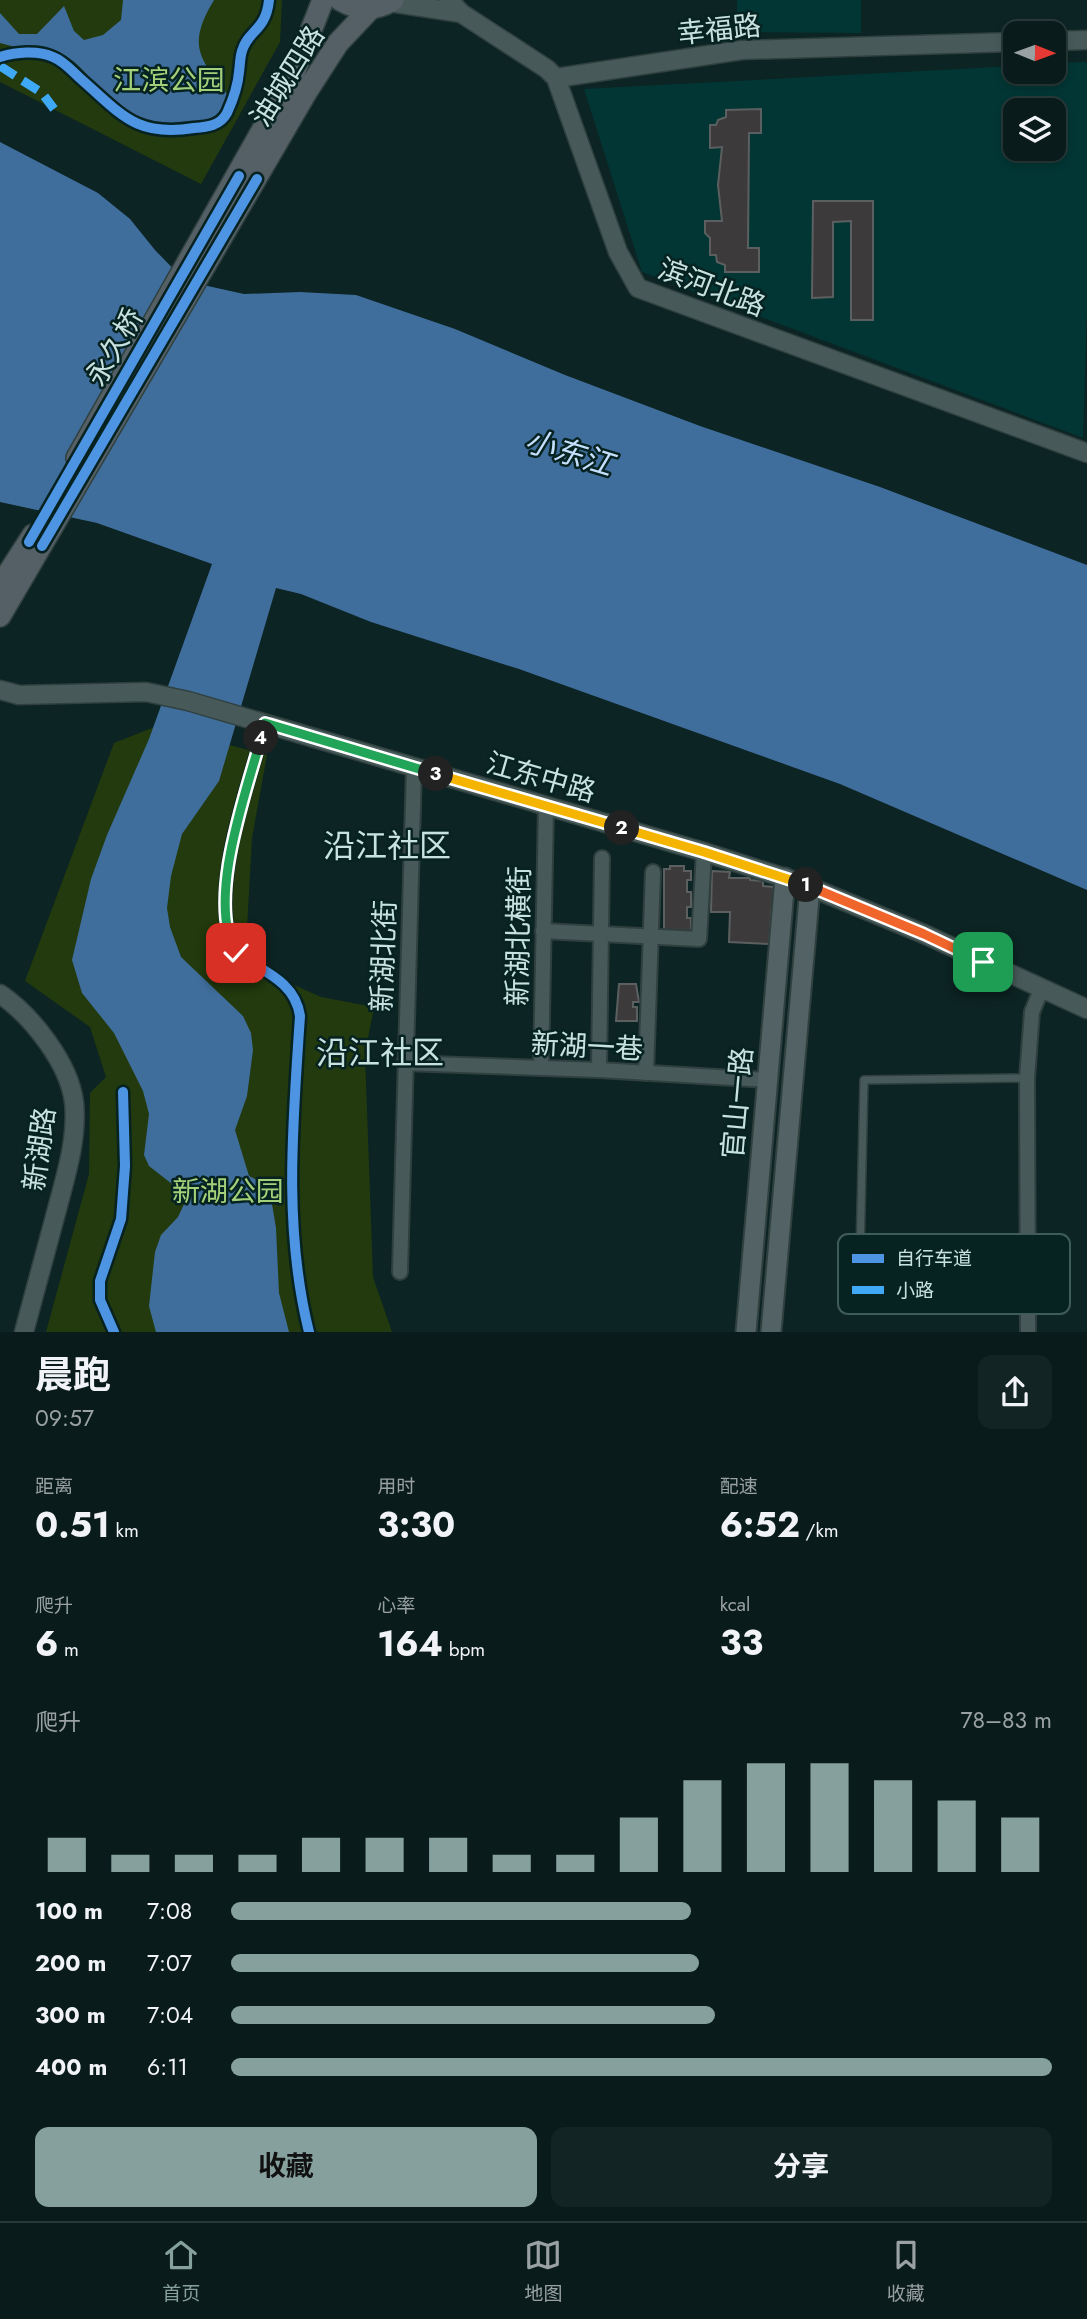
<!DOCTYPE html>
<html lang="zh">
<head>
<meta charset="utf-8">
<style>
  :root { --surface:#091b1a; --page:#122423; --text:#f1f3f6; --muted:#99a1a2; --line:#293939; --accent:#86a09e }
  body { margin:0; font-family:Jost,"Noto Sans SC",sans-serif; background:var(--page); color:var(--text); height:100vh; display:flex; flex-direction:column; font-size:26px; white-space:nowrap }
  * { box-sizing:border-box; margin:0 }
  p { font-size:23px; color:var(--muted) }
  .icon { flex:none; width:38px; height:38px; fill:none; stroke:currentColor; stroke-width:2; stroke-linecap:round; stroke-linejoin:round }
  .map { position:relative; height:1332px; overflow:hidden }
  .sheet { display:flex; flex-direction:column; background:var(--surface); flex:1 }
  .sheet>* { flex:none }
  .needle { width:46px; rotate:91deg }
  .fabs { position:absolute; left:1003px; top:21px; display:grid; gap:14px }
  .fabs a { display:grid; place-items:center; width:63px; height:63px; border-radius:14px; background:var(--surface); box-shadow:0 4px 10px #0003,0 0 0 2px var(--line); font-size:35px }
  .pin { position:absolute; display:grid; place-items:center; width:60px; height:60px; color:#fff; margin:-30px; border-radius:14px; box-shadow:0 4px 10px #0006 }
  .km { position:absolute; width:35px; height:35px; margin:-18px; border-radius:50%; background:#222; color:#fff; font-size:19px; line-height:35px; text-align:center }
  .round { display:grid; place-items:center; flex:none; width:74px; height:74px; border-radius:14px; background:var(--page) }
  .overview { display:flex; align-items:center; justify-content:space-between; height:119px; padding:0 35px }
  h1 { font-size:38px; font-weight:700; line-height:52px }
  .stats { display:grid; grid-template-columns:repeat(3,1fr); gap:10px; height:119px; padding:7px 35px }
  .stats div { display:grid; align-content:center }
  .stats b { font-size:35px; font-weight:700 }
  .stats small { font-size:19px; font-weight:400 }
  .stats p { font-size:19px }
  .chart { height:196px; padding:14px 35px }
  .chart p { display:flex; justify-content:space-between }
  .chart svg { width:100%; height:126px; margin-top:7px; stroke:var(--accent); stroke-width:6 }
  .primary-button { display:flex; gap:14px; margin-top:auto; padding:14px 35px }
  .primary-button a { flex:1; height:80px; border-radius:14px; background:var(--accent); color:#111; font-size:28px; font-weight:700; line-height:80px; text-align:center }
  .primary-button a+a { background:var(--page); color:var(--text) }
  ul { padding:0 35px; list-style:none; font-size:23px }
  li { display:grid; grid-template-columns:112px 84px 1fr; align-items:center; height:52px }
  li i { height:18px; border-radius:9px; background:var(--accent) }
  .dock { display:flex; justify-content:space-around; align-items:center; height:98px; border-top:2px solid var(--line); background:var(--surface); font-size:19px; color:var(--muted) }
  .dock a { display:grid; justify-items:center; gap:4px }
  .dock .current { color:var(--accent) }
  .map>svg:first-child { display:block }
  .built { fill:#023634; fill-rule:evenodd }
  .green { fill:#223a0d }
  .water { fill:#406e9c }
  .building { fill:#3d3a3c; stroke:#5c5f5f; stroke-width:2 }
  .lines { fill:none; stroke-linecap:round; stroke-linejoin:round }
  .service-casing { stroke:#2f403f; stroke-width:10 }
  .minor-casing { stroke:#2f403f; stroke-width:18 }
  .tertiary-casing { stroke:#2f403f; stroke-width:21 }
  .secondary-casing { stroke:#2f403f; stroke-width:23 }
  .primary-casing { stroke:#2f403f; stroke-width:24 }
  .service { stroke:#475a59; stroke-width:7 }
  .minor { stroke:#475a59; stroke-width:14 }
  .tertiary { stroke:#475a59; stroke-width:18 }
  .secondary { stroke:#536365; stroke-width:19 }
  .primary { stroke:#546066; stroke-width:21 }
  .quiet { stroke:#3fa9f5; stroke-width:9; stroke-dasharray:18 9; stroke-linecap:butt }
  .cycleway-casing { stroke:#062221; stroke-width:15 }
  .cycleway { stroke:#4d94e3; stroke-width:10 }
  .split-1-casing { stroke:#fff; stroke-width:14 }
  .split-2-casing { stroke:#fff; stroke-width:14 }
  .split-3-casing { stroke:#fff; stroke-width:14 }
  .split-4-casing { stroke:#fff; stroke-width:14 }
  .split-5-casing { stroke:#fff; stroke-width:14 }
  .split-1 { stroke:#f0652b; stroke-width:9 }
  .split-2 { stroke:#f5b400; stroke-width:9 }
  .split-3 { stroke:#f5b400; stroke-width:9 }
  .split-4 { stroke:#22a559; stroke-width:9 }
  .split-5 { stroke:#22a559; stroke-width:9 }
  .labels { text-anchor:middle; stroke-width:5; stroke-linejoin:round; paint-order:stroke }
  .street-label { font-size:28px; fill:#c8e2e0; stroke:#062221 }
  .park-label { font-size:28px; fill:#a3d179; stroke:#062221 }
  .water-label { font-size:30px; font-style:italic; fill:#c5e0fe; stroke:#062221 }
  .quarter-label { font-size:32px; fill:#c8e2e0; stroke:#062221 }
  .key { fill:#062221; stroke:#405c5a; stroke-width:2 }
  .key-label { font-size:19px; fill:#c8e2e0 }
</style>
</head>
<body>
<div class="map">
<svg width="1087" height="1332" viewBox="0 0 1087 1332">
  <rect width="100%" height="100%" fill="#0c2423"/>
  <g class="built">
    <polygon points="737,0 861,0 861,33 737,32"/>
    <path d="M1087,62v247l-4,129 -441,-166 -58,-183 431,-23v6h39v-9zM1015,110h39v39h-39z"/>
  </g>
  <g class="green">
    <polygon points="0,0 282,0 280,42 201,184 0,82"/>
    <polygon points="157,726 267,755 252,838 247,928 254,952 294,985 321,997 374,1007 365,1054 373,1277 392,1332 46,1332 89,1174 90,1093 106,1077 90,1027 25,981 114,743"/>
  </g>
  <g class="water">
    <path d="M123,0h91c-27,45 -15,58 14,95l-9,25c-33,6 -74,7 -103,-14 -19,-14 -29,-37 -49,-49 -12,-8 -22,-6 -36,-7 -10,0 -21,-5 -31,-7v-30l19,21h18l27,-28 10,25 10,9 19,-5 18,-15z"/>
    <polygon points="0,142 98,193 130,219 155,250 185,281 244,294 300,292 356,295 455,329 565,375 700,426 880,487 1087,565 1087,890 840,784 519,669 371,622 301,594 276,588 219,781 182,834 171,876 167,908 170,927 181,957 243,1016 251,1033 253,1050 247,1096 235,1130 249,1176 269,1186 276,1228 279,1293 289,1332 156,1332 149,1306 155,1252 161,1235 178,1217 186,1200 181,1191 149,1166 144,1155 149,1114 143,1091 114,1033 82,993 72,960 91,879 107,835 149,739 212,564 97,523 0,502"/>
  </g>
  <g class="building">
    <polygon points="761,109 761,133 749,133 748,248 759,248 759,272 725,272 725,265 717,262 716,255 710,255 710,238 705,233 705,221 722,221 718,185 722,147 710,148 710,125 716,125 718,120 726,117 726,110"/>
    <polygon points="813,201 873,201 873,320 851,320 851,221 833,222 833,297 812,298"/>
    <polygon points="670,866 684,866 684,871 691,871 691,880 687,880 687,892 691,892 691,907 687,907 687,918 691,918 691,934 664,934 664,869 670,869"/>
    <polygon points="712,871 730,872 729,878 750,878 750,880 763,881 763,886 774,887 776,906 772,906 769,944 729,942 730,912 711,912"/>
    <polygon points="619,984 636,984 639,1002 633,1002 633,1007 637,1007 637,1021 616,1021"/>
  </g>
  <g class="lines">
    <defs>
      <polyline id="service" points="1027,1078 864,1080 860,1254 1027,1257"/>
      <g id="minor">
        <polyline points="543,931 699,939 704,852"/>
        <polyline points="404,1063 599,1070 767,1080"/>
        <polyline points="541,1068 546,806"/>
        <polyline points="599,1070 602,858"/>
        <polyline points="646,1073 653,872"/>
        <polyline points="400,1272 414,768"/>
        <polyline points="1028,1332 1027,1078 1032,1012 1041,990"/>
      </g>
      <g id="tertiary">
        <polyline points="449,0 461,13 547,69 556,78 618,252 638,288 1087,453"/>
        <polyline points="389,2 461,13"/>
        <polyline points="1054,41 1087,40"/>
        <polyline points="556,78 742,50 1015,42"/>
        <polyline points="0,690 19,695 146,692 188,701 704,852 798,882 924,934 1087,1009"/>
        <path d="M0,994c32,22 69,69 74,108 4,37 -9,76 -18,111 -11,40 -21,79 -32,119"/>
      </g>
      <g id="secondary">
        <polyline points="746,1332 785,878"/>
        <polyline points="771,1332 810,887"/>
      </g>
      <g id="primary">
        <path d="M340,0c17,10 35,11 53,0"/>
        <polyline points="77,458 293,76 323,0"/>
        <polyline points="0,586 33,535"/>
        <polyline points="0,616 307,91 338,43 371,8"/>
      </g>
    </defs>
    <use href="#service" class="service-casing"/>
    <use href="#minor" class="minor-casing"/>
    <use href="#tertiary" class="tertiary-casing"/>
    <use href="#secondary" class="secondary-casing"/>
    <use href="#primary" class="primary-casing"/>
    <use href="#service" class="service"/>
    <use href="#minor" class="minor"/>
    <use href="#tertiary" class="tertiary"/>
    <use href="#secondary" class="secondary"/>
    <use href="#primary" class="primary"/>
    <polyline class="quiet" points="0,66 42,93 54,109"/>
    <defs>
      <g id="cycleway">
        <path d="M0,57c15,-5 38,-7 53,0 11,4 20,15 29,23 40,35 54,57 112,48 13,-1 26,-2 33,-15 5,-11 11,-28 12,-41 1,-7 1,-15 3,-21 6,-21 24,-20 27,-51"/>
        <polyline points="29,542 239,176"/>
        <polyline points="42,546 257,179"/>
        <path d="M266,723c-17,58 -61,175 -30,230 26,18 59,28 64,63 -7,106 -17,212 9,316"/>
        <polyline points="114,1332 100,1300 100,1281 121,1219 125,1166 123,1092"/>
      </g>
    </defs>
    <use href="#cycleway" class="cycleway-casing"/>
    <use href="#cycleway" class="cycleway"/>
  </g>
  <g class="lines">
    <defs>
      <polyline id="split-1" points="806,885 924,934 983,962"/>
      <polyline id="split-2" points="622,828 704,852 806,885"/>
      <polyline id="split-3" points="436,774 622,828"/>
      <polyline id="split-4" points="261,738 265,723 436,774"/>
      <path id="split-5" d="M236,953c-30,-52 10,-160 25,-215"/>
    </defs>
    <use href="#split-1" class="split-1-casing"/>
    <use href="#split-2" class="split-2-casing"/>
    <use href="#split-3" class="split-3-casing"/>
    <use href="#split-4" class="split-4-casing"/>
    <use href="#split-5" class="split-5-casing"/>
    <use href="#split-1" class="split-1"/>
    <use href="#split-2" class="split-2"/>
    <use href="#split-3" class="split-3"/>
    <use href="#split-4" class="split-4"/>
    <use href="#split-5" class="split-5"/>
  </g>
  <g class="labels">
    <g class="street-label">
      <text transform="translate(719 29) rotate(-6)" y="10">幸福路</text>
      <text transform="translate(287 76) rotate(-58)" y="10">油城四路</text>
      <text transform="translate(712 287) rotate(21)" y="10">滨河北路</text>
      <text transform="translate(114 347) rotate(-60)" y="10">永久桥</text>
      <text transform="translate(541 777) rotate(16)" y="10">江东中路</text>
      <text transform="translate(518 936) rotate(-89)" y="10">新湖北横街</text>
      <text transform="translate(383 956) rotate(-88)" y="10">新湖北街</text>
      <text transform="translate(587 1046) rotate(3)" y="10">新湖一巷</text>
      <text transform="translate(737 1103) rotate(-85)" y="10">官山一路</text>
      <text transform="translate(39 1149) rotate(-82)" y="10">新湖路</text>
    </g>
    <g class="park-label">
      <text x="169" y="90">江滨公园</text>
      <text x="228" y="1201">新湖公园</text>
    </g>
    <g class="water-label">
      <text transform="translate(569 453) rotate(17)" y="10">小东江</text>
    </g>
    <g class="quarter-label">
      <text x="387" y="857">沿江社区</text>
      <text x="380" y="1064">沿江社区</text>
    </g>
  </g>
  <rect x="838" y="1234" width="232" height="80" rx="10" class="key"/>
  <rect x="852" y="1254" width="32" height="9" fill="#4d94e3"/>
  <rect x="852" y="1286" width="32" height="8" fill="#3fa9f5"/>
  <g class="key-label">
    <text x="896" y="1265">自行车道</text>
    <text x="896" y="1297">小路</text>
  </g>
</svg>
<div class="fabs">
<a><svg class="needle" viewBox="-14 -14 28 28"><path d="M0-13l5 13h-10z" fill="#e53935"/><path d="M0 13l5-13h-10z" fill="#99a1a2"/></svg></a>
<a><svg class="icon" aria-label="layers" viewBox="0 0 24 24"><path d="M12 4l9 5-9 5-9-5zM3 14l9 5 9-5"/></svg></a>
</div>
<div class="pin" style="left:983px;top:962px;background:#1e9e55"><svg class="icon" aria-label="arrive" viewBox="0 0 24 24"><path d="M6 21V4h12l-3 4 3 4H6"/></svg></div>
<div class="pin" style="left:236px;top:953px;background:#d93025"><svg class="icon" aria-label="check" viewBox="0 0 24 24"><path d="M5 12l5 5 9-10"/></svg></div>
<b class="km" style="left:806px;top:885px">1</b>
<b class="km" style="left:622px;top:828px">2</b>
<b class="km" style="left:436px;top:774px">3</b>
<b class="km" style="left:261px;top:738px">4</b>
</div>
<section class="sheet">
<div class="overview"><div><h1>晨跑</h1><p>09:57</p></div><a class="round"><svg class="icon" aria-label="share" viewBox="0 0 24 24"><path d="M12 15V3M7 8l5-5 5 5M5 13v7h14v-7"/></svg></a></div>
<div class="stats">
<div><p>距离</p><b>0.51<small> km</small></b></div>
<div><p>用时</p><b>3:30</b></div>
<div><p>配速</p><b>6:52<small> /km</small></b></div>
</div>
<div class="stats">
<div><p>爬升</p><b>6<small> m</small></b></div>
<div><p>心率</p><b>164<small> bpm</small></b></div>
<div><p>kcal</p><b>33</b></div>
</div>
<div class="chart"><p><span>爬升</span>78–83 m</p>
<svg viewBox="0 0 160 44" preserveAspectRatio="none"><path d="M5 44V32M15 44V38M25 44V38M35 44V38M45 44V32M55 44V32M65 44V32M75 44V38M85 44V38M95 44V25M105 44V12M115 44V6M125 44V6M135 44V12M145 44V19M155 44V25"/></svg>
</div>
<ul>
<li><b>100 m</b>7:08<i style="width:56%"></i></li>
<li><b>200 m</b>7:07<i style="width:57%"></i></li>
<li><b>300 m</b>7:04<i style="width:59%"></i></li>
<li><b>400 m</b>6:11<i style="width:100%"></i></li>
</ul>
<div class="primary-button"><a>收藏</a><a>分享</a></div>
</section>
<nav class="dock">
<a class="current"><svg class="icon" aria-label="home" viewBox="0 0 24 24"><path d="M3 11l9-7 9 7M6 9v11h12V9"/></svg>首页</a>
<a><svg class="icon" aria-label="map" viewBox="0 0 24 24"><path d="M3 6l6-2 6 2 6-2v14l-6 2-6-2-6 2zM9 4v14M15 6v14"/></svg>地图</a>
<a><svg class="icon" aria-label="saved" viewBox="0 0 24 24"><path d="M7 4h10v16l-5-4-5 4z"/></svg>收藏</a>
</nav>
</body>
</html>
